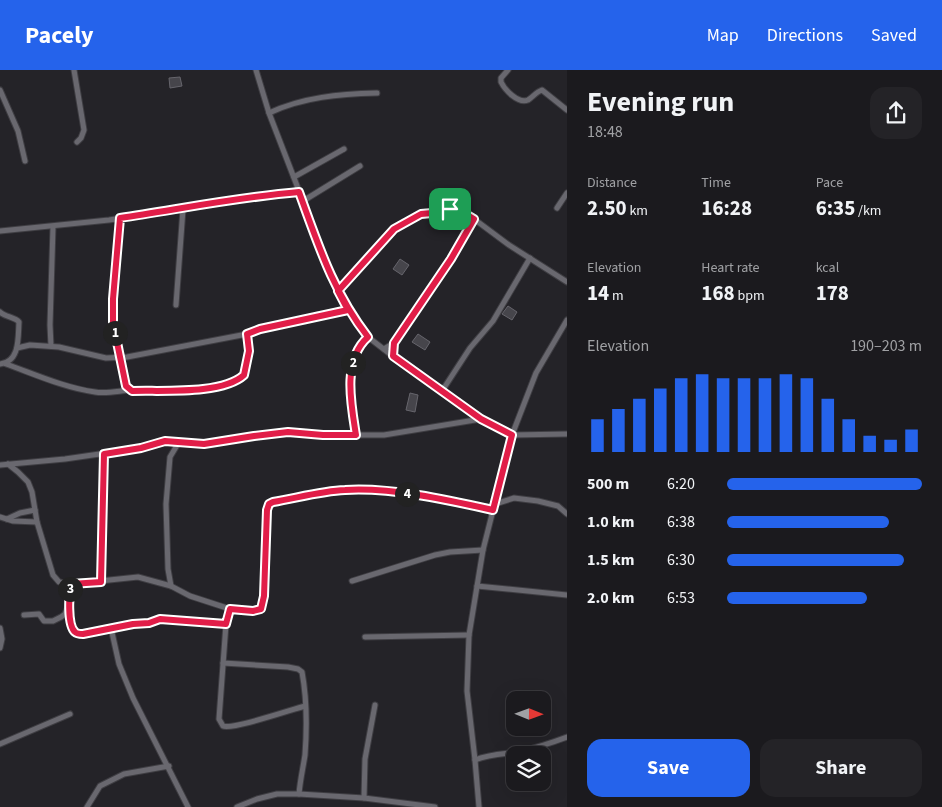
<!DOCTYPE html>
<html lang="en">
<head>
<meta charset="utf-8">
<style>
  :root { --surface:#1b1a1e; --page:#242327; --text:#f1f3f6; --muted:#a0a1a4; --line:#39383c; --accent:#2563eb }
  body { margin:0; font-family:"Source Sans 3",sans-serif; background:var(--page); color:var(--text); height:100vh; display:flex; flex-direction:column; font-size:19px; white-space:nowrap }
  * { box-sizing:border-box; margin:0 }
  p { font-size:16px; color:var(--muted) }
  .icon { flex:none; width:28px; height:28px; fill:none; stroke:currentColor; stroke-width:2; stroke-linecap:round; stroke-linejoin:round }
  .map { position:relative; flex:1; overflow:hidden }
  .sheet { display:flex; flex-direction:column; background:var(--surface); width:375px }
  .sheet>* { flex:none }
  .needle { width:32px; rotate:91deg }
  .fabs { position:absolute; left:506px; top:621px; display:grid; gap:10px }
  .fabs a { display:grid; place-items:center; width:45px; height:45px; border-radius:10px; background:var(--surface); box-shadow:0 5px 20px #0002,0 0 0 1px var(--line); font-size:25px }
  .pin { position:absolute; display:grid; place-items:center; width:42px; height:42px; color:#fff; margin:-21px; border-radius:10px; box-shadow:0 2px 8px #0006 }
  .km { position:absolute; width:25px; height:25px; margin:-12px; border-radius:50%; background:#222; color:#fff; font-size:14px; line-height:25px; text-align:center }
  .round { display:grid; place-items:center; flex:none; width:52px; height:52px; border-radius:15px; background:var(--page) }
  .summary { display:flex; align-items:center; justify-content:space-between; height:85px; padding:0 20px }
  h1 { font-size:28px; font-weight:700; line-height:38px }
  .stats { display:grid; grid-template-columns:repeat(3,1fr); gap:8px; height:85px; padding:5px 20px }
  .stats div { display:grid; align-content:center }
  .stats b { font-size:21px; font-weight:700 }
  .stats small { font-size:14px; font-weight:400 }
  .stats p { font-size:14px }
  .chart { height:140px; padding:10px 20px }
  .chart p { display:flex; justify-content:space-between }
  .chart svg { width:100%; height:90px; margin-top:5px; stroke:var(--accent); stroke-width:6 }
  .primary-button { display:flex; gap:10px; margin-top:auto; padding:10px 20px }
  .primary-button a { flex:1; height:58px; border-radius:15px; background:var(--accent); color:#fff; font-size:20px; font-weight:700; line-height:58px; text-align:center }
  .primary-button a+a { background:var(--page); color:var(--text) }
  ul { padding:0 20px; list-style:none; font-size:16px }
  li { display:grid; grid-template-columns:80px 60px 1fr; align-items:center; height:38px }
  li i { height:12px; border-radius:6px; background:var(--accent) }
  header { display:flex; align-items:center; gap:30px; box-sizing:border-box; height:70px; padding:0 25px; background:var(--accent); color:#fff }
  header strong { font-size:24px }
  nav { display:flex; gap:28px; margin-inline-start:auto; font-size:18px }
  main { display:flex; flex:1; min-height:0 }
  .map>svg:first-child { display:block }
  .building { fill:#46454b; stroke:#66656c }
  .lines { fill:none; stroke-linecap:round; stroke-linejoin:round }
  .street-casing { stroke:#3f3e43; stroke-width:7 }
  .street { stroke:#69686f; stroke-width:5 }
  .route-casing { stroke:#fff; stroke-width:10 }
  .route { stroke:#e11d48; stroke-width:6 }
</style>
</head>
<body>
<header>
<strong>Pacely</strong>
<nav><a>Map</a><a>Directions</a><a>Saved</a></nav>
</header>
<main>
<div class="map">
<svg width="567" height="737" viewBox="0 0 567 737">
  <rect width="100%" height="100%" fill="#242328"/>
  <g class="building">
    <polygon points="180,7 182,16 170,18 169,8"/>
    <polygon points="400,189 409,195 402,205 393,199"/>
    <polygon points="508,236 517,242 512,250 502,244"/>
    <polygon points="418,264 430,272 425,280 412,272"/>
    <polygon points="410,323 418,325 415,342 406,340"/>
  </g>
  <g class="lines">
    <defs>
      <g id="street">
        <polyline points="74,0 84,60 81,68 77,72"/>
        <polyline points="256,0 269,43 336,217 348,240 368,267 412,301 481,349 512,365 567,364"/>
        <path d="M508,0l-7,8v4c4,8 17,22 27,18 5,-3 8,-8 14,-10l25,20"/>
        <polyline points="0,20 18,61 25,91"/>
        <path d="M269,43c34,-16 71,-19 108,-20"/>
        <polyline points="294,107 344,79"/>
        <polyline points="303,131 360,96"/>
        <polyline points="557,138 567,123"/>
        <path d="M120,148l-7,105 11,60 3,6 5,2c30,-1 90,4 112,-16l5,-24 -2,-17"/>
        <polyline points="0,161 109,150 183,139 254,126 299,121"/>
        <polyline points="338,221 394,159 421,144 443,142 455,139 466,143 509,175 567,212"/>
        <polyline points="176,235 183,139"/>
        <path d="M0,242c5,5 15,5 19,10 -1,16 1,40 -19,42"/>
        <polyline points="51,276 50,255 53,157"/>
        <polyline points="17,278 30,275 59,277 106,288 127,287 247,264 260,259 348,240"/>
        <polyline points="384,279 394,273 451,189 474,149"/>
        <path d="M6,294c28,10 59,24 89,28 11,2 23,-1 35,-2"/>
        <polyline points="442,321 470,278 493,251 530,188"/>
        <path d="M355,365c-4,-31 -13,-75 13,-98"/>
        <polyline points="8,394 18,402 28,412 32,422 37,452 53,505 59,512 71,514 138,507 171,516 190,526 230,539 240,541 253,541 261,539 264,526 267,439 269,434 273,432 327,422 365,420 409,424 493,440"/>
        <polyline points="0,395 65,389 141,378 165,371 204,374 254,365 288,362 323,365 384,365 481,349"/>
        <polyline points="495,434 514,428 538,431 558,436 567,444"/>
        <polyline points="0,447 13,451 37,452"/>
        <polyline points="7,449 20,443 35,440"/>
        <polyline points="101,511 104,384"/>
        <polyline points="352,511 435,485 450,482 483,480"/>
        <path d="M71,514c-3,16 -2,32 3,47l4,3 55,-10 16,-1 11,-4 66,5 4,-15"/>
        <polyline points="171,516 168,499 166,434 170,387 179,372"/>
        <polyline points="477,516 567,525"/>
        <polyline points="24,545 39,544 44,551 53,551 61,547 65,544 69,534"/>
        <path d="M226,554l-7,95 4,7c9,4 67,-16 82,-20"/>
        <polyline points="0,558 2,569 0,578"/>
        <polyline points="111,558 119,594 133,628 188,737"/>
        <polyline points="365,567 469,565"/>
        <path d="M223,593l65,4 10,2 4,3c5,27 5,56 3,83 -2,13 -5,26 -6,39"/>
        <polyline points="0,674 70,644"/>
        <path d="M475,690c14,-6 28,-6 43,-8 17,-4 33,-9 49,-15"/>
        <polyline points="364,728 365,689 375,635"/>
        <polyline points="87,737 100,716 124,704 169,696"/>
        <polyline points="237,737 257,729 277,724 299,724 364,728 435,737"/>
        <polyline points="479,737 475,690 467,621 469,565 483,480 512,365 536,303 567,250"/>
      </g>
    </defs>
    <use href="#street" class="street-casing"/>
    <use href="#street" class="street"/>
  </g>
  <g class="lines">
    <defs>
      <path id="route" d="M450,139l-7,3 -22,2 -27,15 -56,62 10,19 -88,19 -13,5 2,17 -5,24c-22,20 -82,15 -112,16l-6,-5 -13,-63v-24l7,-81c60,-9 119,-21 179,-26 19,52 34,100 69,145 -26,23 -17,67 -12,98h-33l-35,-3 -34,4 -50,8 -39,-3 -24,7 -37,6 -3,128 -30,2c-2,10 -4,41 4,48 2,2 5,2 8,2l50,-10 16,-1 11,-4 66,5 4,-15 23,2 8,-2 3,-13 3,-86 2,-6 4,-2c24,-4 48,-11 72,-12 45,-3 103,10 148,20l19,-75 -31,-16 -88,-63 1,-13 57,-84 23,-40 -15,-9 -9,-1"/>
    </defs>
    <use href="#route" class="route-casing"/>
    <use href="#route" class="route"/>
  </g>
</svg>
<div class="fabs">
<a><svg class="needle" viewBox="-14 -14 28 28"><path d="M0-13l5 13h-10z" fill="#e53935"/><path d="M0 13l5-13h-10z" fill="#a0a1a4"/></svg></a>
<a><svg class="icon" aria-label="layers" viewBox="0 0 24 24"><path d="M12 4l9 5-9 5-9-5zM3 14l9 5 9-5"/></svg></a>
</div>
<div class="pin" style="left:450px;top:139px;background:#1e9e55"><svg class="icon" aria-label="arrive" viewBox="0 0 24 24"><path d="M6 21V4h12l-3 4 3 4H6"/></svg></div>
<b class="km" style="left:115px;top:263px">1</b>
<b class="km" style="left:353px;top:293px">2</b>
<b class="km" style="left:70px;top:519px">3</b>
<b class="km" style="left:407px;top:424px">4</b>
</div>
<section class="sheet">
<div class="summary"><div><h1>Evening run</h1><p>18:48</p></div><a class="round"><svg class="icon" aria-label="share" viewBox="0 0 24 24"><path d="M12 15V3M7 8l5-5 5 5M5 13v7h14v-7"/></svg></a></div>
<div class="stats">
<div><p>Distance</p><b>2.50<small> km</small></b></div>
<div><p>Time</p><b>16:28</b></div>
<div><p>Pace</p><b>6:35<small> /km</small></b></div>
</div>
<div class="stats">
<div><p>Elevation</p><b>14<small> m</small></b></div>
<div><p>Heart rate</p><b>168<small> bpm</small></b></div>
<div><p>kcal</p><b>178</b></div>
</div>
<div class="chart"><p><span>Elevation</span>190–203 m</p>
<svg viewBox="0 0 160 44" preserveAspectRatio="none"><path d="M5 44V28M15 44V23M25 44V18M35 44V13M45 44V8M55 44V6M65 44V8M75 44V8M85 44V8M95 44V6M105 44V8M115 44V18M125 44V28M135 44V36M145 44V38M155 44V33"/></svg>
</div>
<ul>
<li><b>500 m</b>6:20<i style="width:100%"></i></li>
<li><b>1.0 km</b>6:38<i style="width:83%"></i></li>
<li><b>1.5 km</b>6:30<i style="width:91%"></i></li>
<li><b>2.0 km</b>6:53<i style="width:72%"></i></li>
</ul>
<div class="primary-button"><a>Save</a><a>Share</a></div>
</section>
</main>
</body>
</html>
